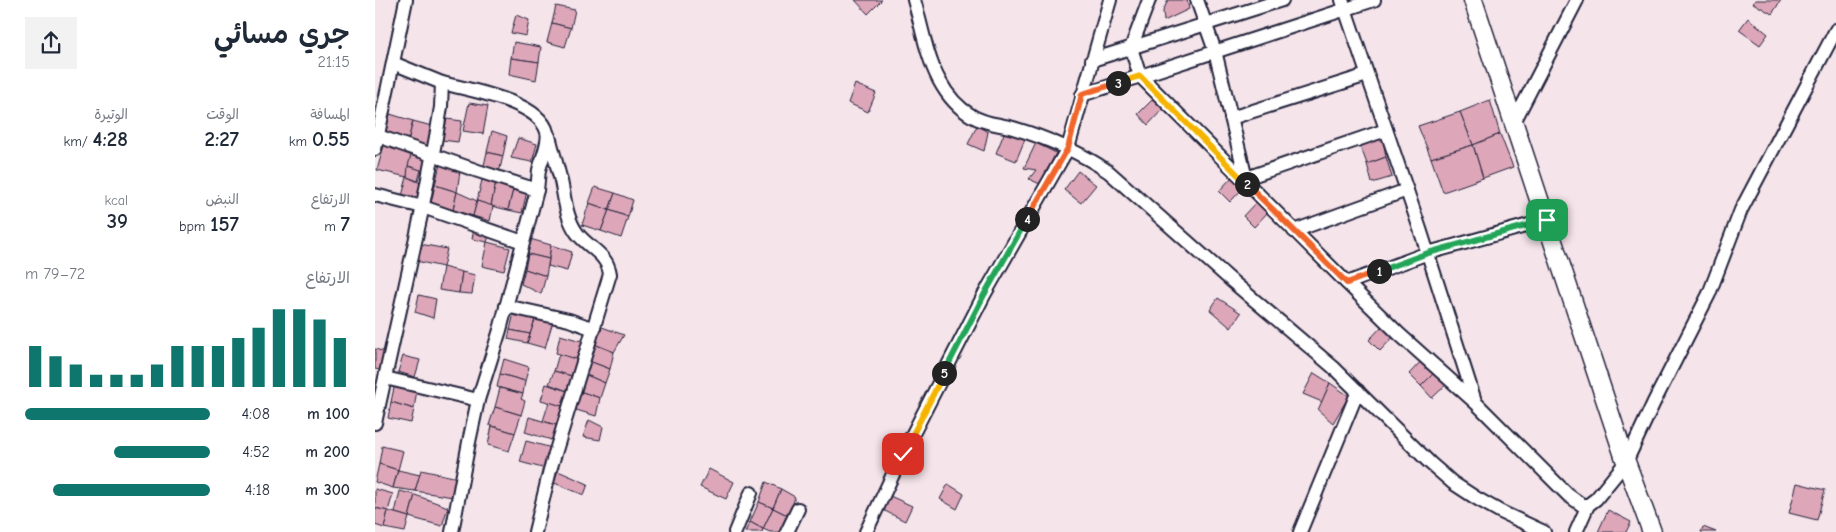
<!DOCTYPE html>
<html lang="ar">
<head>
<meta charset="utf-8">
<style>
  :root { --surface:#fff; --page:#f2f2f3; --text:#1f2937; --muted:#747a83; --accent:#0f766e }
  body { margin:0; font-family:"Comic Neue","Playpen Sans Arabic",sans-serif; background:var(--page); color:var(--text); direction:rtl; height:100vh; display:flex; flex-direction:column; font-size:19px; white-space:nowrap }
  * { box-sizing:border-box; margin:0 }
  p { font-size:16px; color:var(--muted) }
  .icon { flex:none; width:28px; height:28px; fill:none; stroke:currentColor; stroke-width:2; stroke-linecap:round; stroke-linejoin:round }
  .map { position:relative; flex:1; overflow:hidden; direction:ltr }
  .side { display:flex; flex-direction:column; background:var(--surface); width:375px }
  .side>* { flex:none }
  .pin { position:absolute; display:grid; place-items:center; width:42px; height:42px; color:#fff; margin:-21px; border-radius:10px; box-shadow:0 2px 8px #0006 }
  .km { position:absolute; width:25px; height:25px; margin:-12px; border-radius:50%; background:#222; color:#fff; font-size:14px; line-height:25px; text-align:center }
  .round { display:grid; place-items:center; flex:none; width:52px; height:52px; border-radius:0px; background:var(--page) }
  .overview { display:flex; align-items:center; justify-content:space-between; height:85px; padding:0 25px }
  h1 { font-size:28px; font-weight:600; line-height:38px }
  .figures { display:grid; grid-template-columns:repeat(3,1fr); gap:8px; height:85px; padding:5px 25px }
  .figures div { display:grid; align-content:center }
  .figures b { font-size:21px; font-weight:600 }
  .figures small { font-size:14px; font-weight:400 }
  .figures p { font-size:14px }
  .chart { height:140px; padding:10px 25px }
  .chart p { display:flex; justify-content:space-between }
  .chart svg { width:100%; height:90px; margin-top:5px; stroke:var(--accent); stroke-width:6 }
  ul { padding:0 25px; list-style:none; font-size:16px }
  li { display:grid; grid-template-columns:80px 60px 1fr; align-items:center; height:38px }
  li i { height:12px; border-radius:6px; background:var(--accent) }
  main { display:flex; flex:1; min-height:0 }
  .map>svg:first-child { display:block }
  .building { fill:#dea6b9; stroke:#22223b }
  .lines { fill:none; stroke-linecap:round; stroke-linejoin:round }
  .street-casing { stroke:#22223b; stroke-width:16 }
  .secondary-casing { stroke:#22223b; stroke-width:21 }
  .street { stroke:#fff; stroke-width:12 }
  .secondary { stroke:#fff; stroke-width:18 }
  .split-1-casing { stroke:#fff; stroke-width:10 }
  .split-2-casing { stroke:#fff; stroke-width:10 }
  .split-3-casing { stroke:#fff; stroke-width:10 }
  .split-4-casing { stroke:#fff; stroke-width:10 }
  .split-5-casing { stroke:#fff; stroke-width:10 }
  .split-6-casing { stroke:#fff; stroke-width:10 }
  .split-1 { stroke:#22a559; stroke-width:6 }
  .split-2 { stroke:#f0652b; stroke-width:6 }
  .split-3 { stroke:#f5b400; stroke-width:6 }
  .split-4 { stroke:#f0652b; stroke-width:6 }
  .split-5 { stroke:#22a559; stroke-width:6 }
  .split-6 { stroke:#f5b400; stroke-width:6 }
</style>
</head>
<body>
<main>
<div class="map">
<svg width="1461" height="532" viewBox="0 0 1461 532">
  <rect width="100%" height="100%" fill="#f5e4ea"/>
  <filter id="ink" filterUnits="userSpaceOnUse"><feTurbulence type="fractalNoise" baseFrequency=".02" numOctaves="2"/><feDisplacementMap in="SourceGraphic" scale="10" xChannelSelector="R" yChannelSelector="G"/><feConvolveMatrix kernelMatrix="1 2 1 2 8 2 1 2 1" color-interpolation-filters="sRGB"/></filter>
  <g filter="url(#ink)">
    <g class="building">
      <polygon points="480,0 507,0 493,14"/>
      <polygon points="793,0 812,0 814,9 789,21 788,11"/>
      <polygon points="1380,0 1406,0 1397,14 1378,3"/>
      <polygon points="181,6 200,10 196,28 177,23"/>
      <polygon points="141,15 154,20 151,36 136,33"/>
      <polygon points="1373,18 1393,34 1385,45 1364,30"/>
      <polygon points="177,23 196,28 190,47 172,42"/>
      <polygon points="139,42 166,47 164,62 136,58"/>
      <polygon points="136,58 164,62 161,80 134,74"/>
      <polygon points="480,84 501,93 493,112 473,103"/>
      <polygon points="778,99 788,109 773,125 763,114"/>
      <polygon points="1115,100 1125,134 1098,145 1085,112"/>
      <polygon points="94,103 113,106 108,134 88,131"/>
      <polygon points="1085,112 1098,145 1056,158 1043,126"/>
      <polygon points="15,114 38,121 33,141 10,135"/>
      <polygon points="72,119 87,121 83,142 67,140"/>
      <polygon points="38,121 57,126 53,146 33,141"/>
      <polygon points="602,126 613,132 609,151 593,144"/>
      <polygon points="117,131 132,136 128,156 112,152"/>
      <polygon points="630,131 650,139 641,161 621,153"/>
      <polygon points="1125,134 1138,167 1108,178 1098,145"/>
      <polygon points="143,138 162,144 157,162 136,158"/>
      <polygon points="1008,139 1011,157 992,164 985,145"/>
      <polygon points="10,142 37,151 32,177 2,170"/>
      <polygon points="661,143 681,153 665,184 654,179 661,170 649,168"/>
      <polygon points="1098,145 1108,178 1068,192 1056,158"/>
      <polygon points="37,151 53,157 51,172 33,166"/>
      <polygon points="112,152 128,156 124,173 108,170"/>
      <polygon points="1011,157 1017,177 997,183 992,164"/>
      <polygon points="65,164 85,171 82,192 60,185"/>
      <polygon points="33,166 46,170 43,181 32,177"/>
      <polygon points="703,171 721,185 706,203 689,190"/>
      <polygon points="859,175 870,186 855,202 844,191"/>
      <polygon points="32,177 50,185 46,202 27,196"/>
      <polygon points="107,180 121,182 116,206 102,201"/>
      <polygon points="121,182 139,186 133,210 116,206"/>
      <polygon points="60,185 82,192 78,210 56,203"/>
      <polygon points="139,186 152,191 147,213 133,210"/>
      <polygon points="220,187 240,193 234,210 214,203"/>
      <polygon points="82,192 102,201 98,216 78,210"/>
      <polygon points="240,193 258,200 253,217 234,210"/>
      <polygon points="883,200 894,211 879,227 868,216"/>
      <polygon points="102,201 118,206 115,221 98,216"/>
      <polygon points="214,203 234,210 226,231 207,225"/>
      <polygon points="234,210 253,217 246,238 226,231"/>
      <polygon points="99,229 115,233 112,242 97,239"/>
      <polygon points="155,239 176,245 174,259 153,254"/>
      <polygon points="112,242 135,248 129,271 107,266"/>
      <polygon points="45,244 72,249 68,267 41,261"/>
      <polygon points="176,245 197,252 192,271 173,266"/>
      <polygon points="153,254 174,259 171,276 150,269"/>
      <polygon points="68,267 87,272 84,293 64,290"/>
      <polygon points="150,269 171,276 166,294 146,284"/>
      <polygon points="87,272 100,275 97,294 84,293"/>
      <polygon points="44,295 61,299 58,318 40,312"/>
      <polygon points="843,298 866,313 856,328 835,310"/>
      <polygon points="139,313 161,317 155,334 135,330"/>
      <polygon points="161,317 178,321 170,348 152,343"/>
      <polygon points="1009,324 1020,335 1005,351 994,340"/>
      <polygon points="227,327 249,335 239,352 219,344"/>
      <polygon points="135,330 155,334 152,343 133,339"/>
      <polygon points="185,335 210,342 204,360 181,353"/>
      <polygon points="219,344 239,352 235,369 214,361"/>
      <polygon points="0,349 14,353 9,371 0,369"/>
      <polygon points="184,354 204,360 200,377 179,371"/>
      <polygon points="28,356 45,360 40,377 23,372"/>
      <polygon points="129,359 154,367 150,381 125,374"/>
      <polygon points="1048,359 1060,372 1046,386 1034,374"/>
      <polygon points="214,361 235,369 230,383 209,374"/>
      <polygon points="179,371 200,377 195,392 174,384"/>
      <polygon points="1060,372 1072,384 1057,398 1046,386"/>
      <polygon points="939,373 955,383 947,402 928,394"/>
      <polygon points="125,374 150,381 148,394 122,387"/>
      <polygon points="209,374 230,383 225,398 204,391"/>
      <polygon points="20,383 42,389 39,409 16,402"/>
      <polygon points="955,383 974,396 958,423 943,410"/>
      <polygon points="171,384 195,392 190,407 166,400"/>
      <polygon points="125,388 148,394 146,399 150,401 146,415 120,407"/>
      <polygon points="204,391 225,398 221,416 198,409"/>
      <polygon points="16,402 39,409 36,423 13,418"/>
      <polygon points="174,402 190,407 184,426 168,421"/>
      <polygon points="120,407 146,415 140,433 114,425"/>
      <polygon points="154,417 184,426 180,441 150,432"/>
      <polygon points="214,420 228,427 225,440 208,437"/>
      <polygon points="117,426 140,433 134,451 113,445"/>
      <polygon points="151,441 177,448 171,469 145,462"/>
      <polygon points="7,446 28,451 23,470 4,464"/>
      <polygon points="4,464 23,470 18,488 0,482"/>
      <polygon points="334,469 359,482 351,499 325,487"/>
      <polygon points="23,470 45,475 40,491 18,488"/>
      <polygon points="46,470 83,478 78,497 40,491"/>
      <polygon points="183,471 213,484 209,495 177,482"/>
      <polygon points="391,482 406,489 398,508 384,502"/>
      <polygon points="1422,483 1450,490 1442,520 1414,513"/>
      <polygon points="573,484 589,494 582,509 565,499"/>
      <polygon points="0,489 18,494 13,511 0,508"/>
      <polygon points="406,489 420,497 414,516 398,508"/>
      <polygon points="25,491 40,495 34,517 20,513"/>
      <polygon points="40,495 73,507 67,526 34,517"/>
      <polygon points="515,496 537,506 530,521 508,510"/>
      <polygon points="384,502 398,508 388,529 375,522"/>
      <polygon points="0,508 13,511 9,528 0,525"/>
      <polygon points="398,508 414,516 405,532 395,532 388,529"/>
      <polygon points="1233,510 1256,522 1251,532 1223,532"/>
      <polygon points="13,511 34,517 30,532 9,528"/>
      <polygon points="375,522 388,529 387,532 370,532"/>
      <polygon points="1328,527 1341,532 1326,532"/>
    </g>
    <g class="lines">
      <defs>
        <g id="street">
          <path d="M539,0c8,27 12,55 25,80 8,15 19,28 33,36 13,8 27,8 41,12 34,10 67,24 96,44l124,110 100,85 97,96 23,20 23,15 25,14 43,20"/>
          <polyline points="774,0 756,48 765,76 972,283 1024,334 1101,403 1193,495 1207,505 1213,505 1221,499 1251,462 1279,402 1334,294 1366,210 1461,30"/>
          <polyline points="822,0 840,51 872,183"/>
          <polyline points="967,0 1045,229 1100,401"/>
          <polyline points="717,60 907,0"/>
          <path d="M67,83c27,7 97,18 105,49 3,9 -6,29 -8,38 -1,7 -1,13 -2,20l-37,140 -22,70 -9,42 -17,90"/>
          <polyline points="707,95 999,0"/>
          <polyline points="856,118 992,75"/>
          <polyline points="1138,124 1202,0"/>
          <polyline points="3,136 103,171 162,190"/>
          <polyline points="0,149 31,0"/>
          <polyline points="871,178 1011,130"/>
          <polyline points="0,195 48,207 148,242"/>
          <polyline points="919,231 1032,190"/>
          <polyline points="972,283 1053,253 1172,220"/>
          <polyline points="131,306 194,320 219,329"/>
          <polyline points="10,378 103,400"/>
          <polyline points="0,423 46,215 61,137 66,107 67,83 18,63"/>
          <path d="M160,532l15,-62 60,-196c-3,-21 -22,-26 -33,-41 -11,-15 -12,-34 -16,-52 -4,-15 -8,-30 -12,-45"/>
          <polyline points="360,532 376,493"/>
          <polyline points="412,532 423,509"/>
          <polyline points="491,532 528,453 609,295 693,148 735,0"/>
          <polyline points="925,532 983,391"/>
          <polyline points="1201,532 1213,505"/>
        </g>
        <polyline id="secondary" points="1098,0 1251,462 1277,532"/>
      </defs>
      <use href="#street" class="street-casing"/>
      <use href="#secondary" class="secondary-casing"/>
      <use href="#street" class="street"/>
      <use href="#secondary" class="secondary"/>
    </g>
  </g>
  <g class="lines" filter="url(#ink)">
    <defs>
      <polyline id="split-1" points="1004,271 1053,253 1172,220"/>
      <polyline id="split-2" points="872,184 972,283 1004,271"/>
      <polyline id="split-3" points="743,83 765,76 872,184"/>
      <polyline id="split-4" points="652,219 693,148 707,94 743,83"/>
      <polyline id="split-5" points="569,373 609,295 652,219"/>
      <polyline id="split-6" points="528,454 569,373"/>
    </defs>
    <use href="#split-1" class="split-1-casing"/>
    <use href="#split-2" class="split-2-casing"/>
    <use href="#split-3" class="split-3-casing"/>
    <use href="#split-4" class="split-4-casing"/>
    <use href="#split-5" class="split-5-casing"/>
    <use href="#split-6" class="split-6-casing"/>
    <use href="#split-1" class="split-1"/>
    <use href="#split-2" class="split-2"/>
    <use href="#split-3" class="split-3"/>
    <use href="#split-4" class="split-4"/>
    <use href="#split-5" class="split-5"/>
    <use href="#split-6" class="split-6"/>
  </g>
</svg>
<div class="pin" style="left:1172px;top:220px;background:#1e9e55"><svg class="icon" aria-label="arrive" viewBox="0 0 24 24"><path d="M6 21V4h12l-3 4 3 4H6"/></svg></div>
<div class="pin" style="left:528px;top:454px;background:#d93025"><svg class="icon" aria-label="check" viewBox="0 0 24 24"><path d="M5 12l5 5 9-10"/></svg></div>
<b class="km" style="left:1004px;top:271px">1</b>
<b class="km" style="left:872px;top:184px">2</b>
<b class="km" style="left:743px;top:83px">3</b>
<b class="km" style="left:652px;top:219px">4</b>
<b class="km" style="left:569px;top:373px">5</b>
</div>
<section class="side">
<div class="overview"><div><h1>جري مسائي</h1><p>21:15</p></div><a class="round"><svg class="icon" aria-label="share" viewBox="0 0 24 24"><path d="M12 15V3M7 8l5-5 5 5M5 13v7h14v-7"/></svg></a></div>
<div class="figures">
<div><p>المسافة</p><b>0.55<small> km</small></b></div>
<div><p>الوقت</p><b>2:27</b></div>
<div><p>الوتيرة</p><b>4:28<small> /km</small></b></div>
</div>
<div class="figures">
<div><p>الارتفاع</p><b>7<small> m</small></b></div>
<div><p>النبض</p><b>157<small> bpm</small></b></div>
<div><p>kcal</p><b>39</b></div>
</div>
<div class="chart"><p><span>الارتفاع</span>72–79 m</p>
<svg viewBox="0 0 160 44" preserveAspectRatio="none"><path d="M5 44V24M15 44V29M25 44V33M35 44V38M45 44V38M55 44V38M65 44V33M75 44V24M85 44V24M95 44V24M105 44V20M115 44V15M125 44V6M135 44V6M145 44V11M155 44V20"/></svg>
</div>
<ul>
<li><b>100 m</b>4:08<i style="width:100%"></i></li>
<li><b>200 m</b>4:52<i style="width:52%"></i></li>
<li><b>300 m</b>4:18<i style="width:85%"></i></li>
</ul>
</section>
</main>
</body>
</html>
